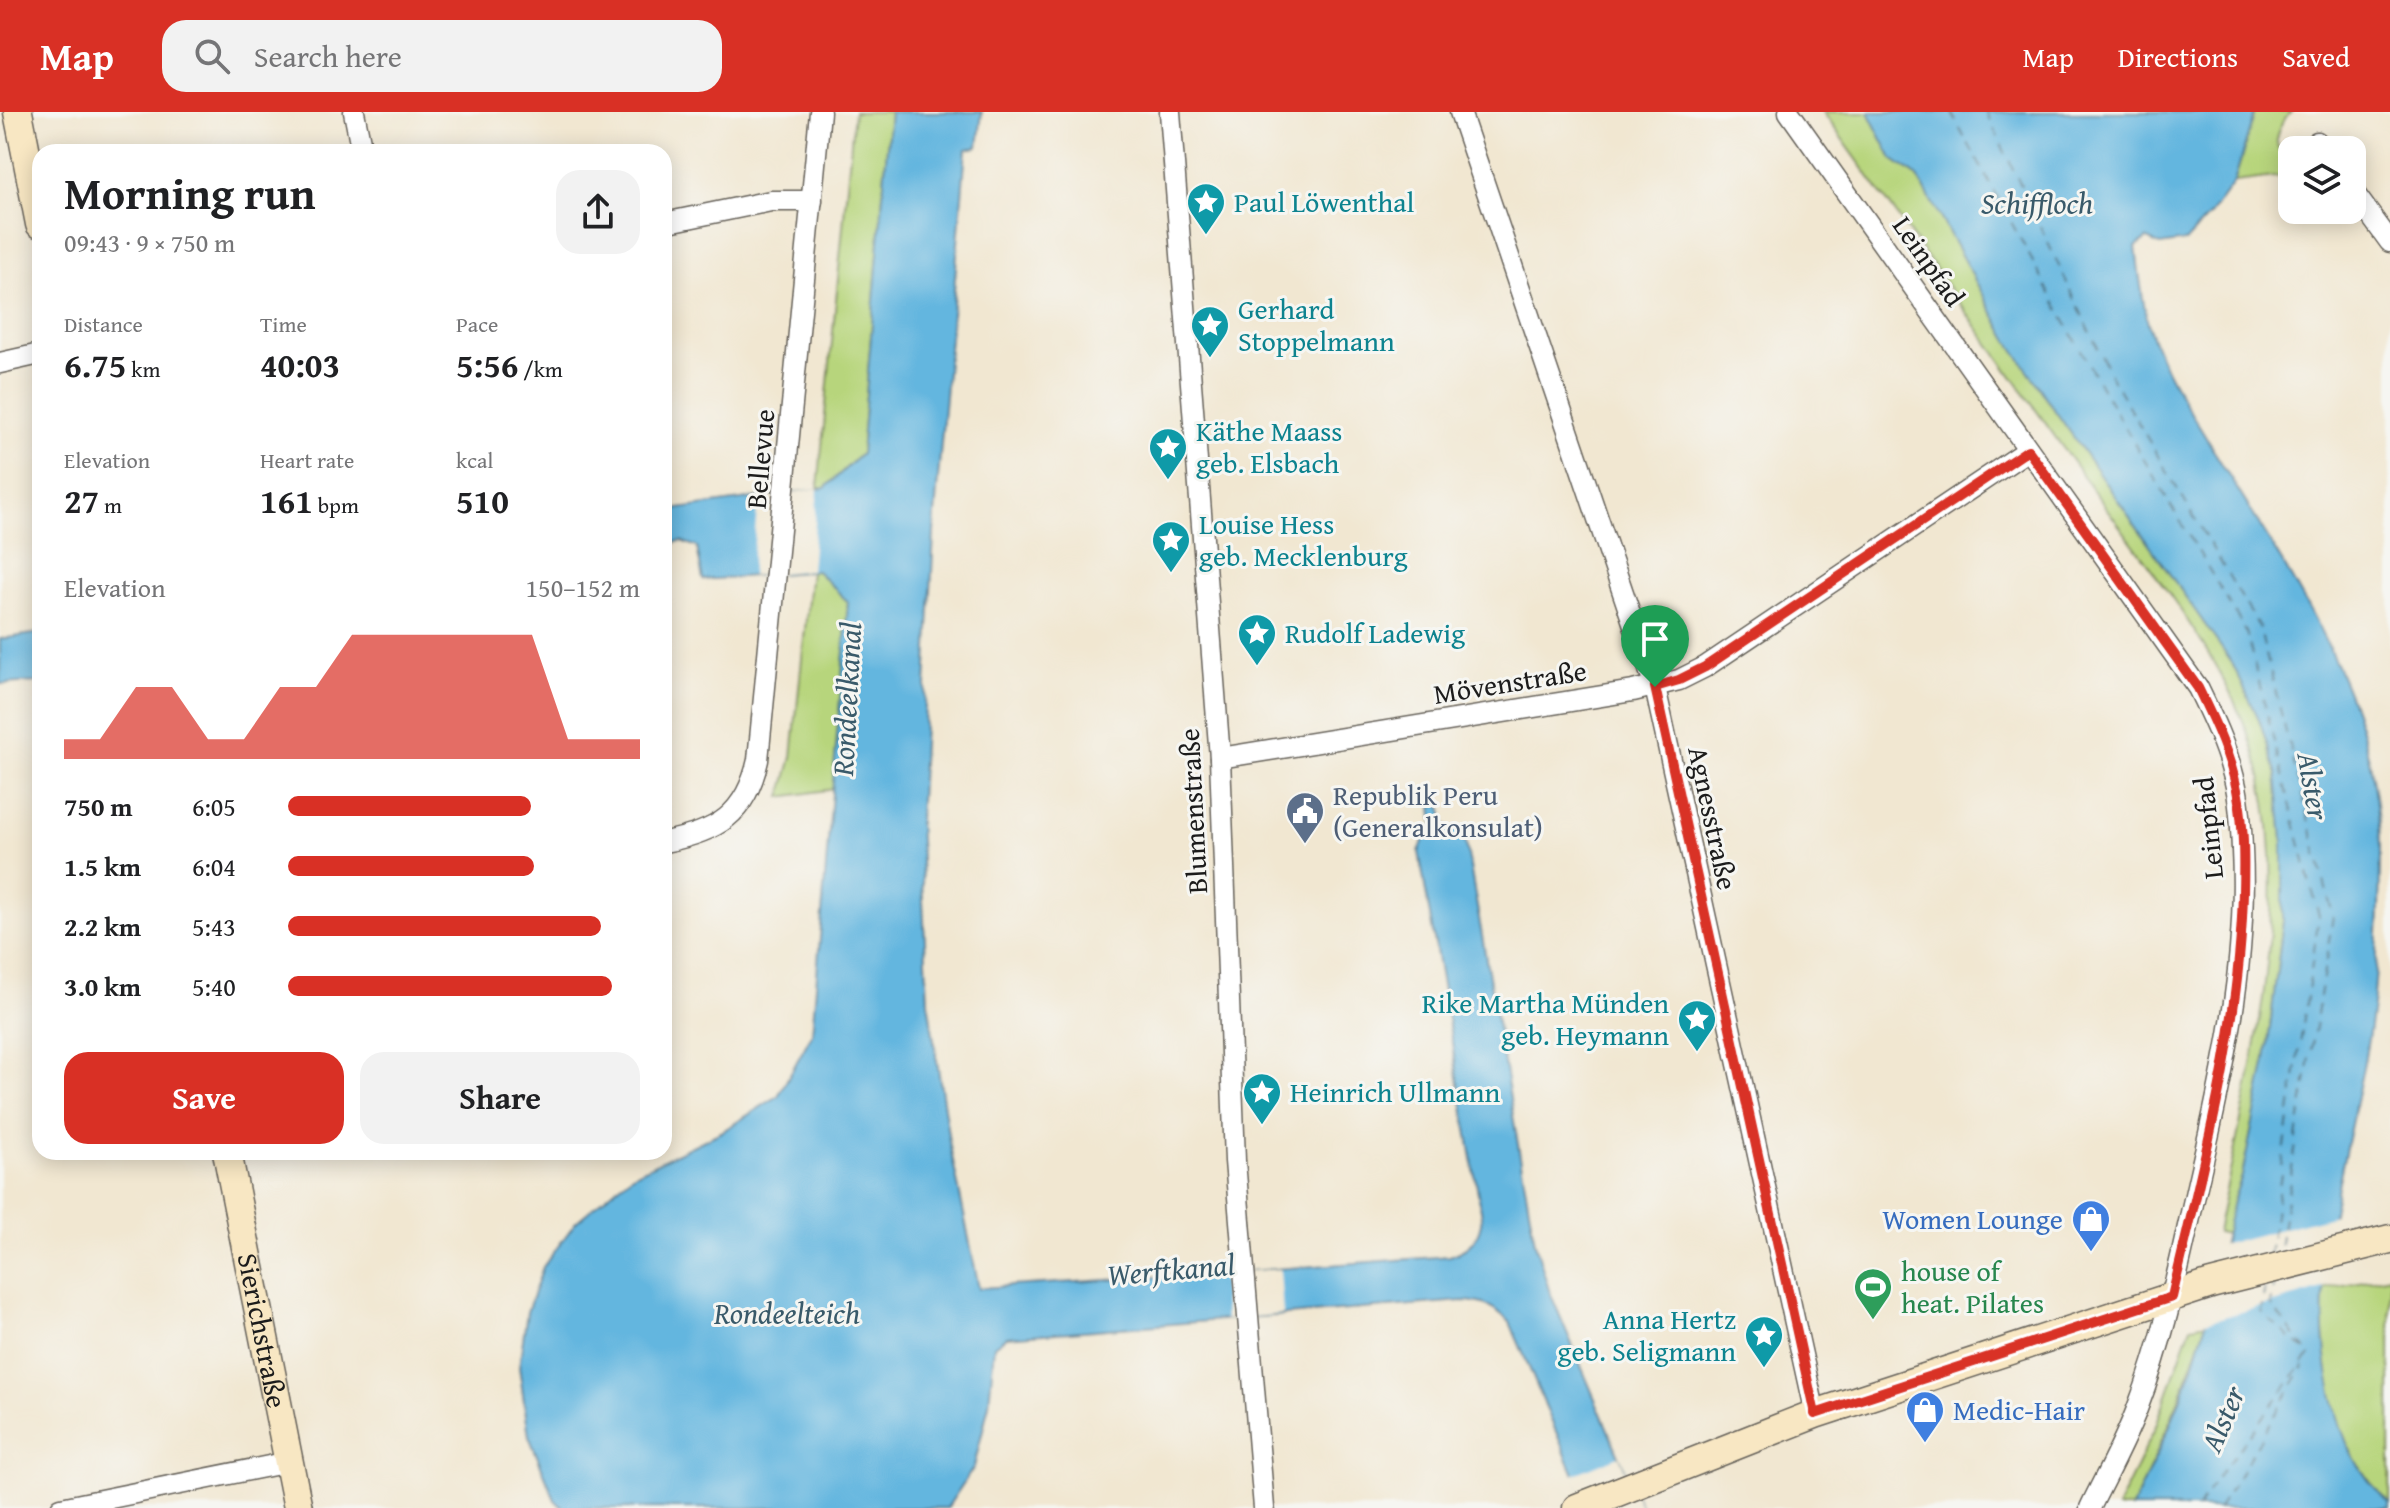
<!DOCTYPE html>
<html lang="en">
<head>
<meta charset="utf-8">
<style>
  :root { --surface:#fff; --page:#f2f2f2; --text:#202124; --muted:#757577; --accent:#d93025 }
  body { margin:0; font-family:"Gentium Book Plus",serif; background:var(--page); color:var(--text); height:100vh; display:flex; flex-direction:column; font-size:30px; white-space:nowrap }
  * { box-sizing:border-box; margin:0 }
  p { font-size:26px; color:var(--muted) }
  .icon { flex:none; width:44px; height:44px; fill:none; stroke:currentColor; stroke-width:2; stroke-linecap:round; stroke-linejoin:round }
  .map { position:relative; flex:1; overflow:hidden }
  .side { position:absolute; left:32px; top:32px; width:640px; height:1016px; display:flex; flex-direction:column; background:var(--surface); border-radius:24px; box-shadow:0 4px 20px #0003 }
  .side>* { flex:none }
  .fabs { position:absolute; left:2278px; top:24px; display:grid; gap:16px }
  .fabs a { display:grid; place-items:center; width:88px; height:88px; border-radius:16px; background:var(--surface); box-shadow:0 4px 20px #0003; font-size:40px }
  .pin { position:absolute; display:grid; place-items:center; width:68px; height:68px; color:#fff; margin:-82px -34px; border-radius:50% 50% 50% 0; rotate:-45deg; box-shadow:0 0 8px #0007 }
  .pin .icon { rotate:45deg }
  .round { display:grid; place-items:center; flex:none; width:84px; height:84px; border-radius:24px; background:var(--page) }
  .summary { display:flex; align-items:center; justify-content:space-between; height:136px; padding:0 32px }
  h1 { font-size:44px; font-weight:700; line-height:60px }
  .metrics { display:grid; grid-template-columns:repeat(3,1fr); gap:12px; height:136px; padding:8px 32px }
  .metrics div { display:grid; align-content:center }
  .metrics b { font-size:34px; font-weight:700 }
  .metrics small { font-size:22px; font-weight:400 }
  .metrics p { font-size:22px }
  .chart { height:224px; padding:16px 32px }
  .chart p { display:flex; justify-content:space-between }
  .chart svg { width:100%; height:144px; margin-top:8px; fill:var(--accent); opacity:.7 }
  .button { display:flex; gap:16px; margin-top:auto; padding:16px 32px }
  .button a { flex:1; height:92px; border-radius:24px; background:var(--accent); color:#fff; font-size:32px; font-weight:700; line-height:92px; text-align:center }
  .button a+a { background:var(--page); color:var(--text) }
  ul { padding:0 32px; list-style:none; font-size:26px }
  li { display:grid; grid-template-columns:128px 96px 1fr; align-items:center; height:60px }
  li i { height:20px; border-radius:10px; background:var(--accent) }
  header { display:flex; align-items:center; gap:48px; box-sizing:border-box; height:112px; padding:0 40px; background:var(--accent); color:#fff }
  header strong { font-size:38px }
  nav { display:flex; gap:44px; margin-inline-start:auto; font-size:28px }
  .search { width:560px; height:72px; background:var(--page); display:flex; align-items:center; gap:20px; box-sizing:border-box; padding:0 28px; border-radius:24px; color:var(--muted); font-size:30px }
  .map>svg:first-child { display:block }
  .green { fill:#b7d57c; stroke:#6a784c; stroke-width:2 }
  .water { fill:#64b6df; stroke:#40697e; stroke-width:2 }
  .pier { fill:#f1e7d1 }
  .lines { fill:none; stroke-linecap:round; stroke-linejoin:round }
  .ferry { stroke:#395a6a; stroke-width:2; stroke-dasharray:10 8; stroke-linecap:butt }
  .street-casing { stroke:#67635b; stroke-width:23 }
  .secondary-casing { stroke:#67635b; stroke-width:31 }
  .street { stroke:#fff; stroke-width:20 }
  .secondary { stroke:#f8e7c3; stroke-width:28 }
  .route-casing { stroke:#fff; stroke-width:16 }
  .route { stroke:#d93025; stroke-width:10 }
  .labels { text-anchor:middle; stroke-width:6; stroke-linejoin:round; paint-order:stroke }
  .culture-label { font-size:28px; fill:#0d838f; stroke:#f6f6f2; text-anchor:start }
  .street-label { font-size:28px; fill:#1c1c1c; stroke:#f6f6f2 }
  .service-label { font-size:28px; fill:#4e5e75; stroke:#f6f6f2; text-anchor:start }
  .shop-label { font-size:28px; fill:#366cbe; stroke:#f6f6f2; text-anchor:end }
  .leisure-label { font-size:28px; fill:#27864d; stroke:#f6f6f2; text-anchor:start }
  .water-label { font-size:30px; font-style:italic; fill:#395a6a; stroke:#f6f6f2 }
</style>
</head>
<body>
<header>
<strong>Map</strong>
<div class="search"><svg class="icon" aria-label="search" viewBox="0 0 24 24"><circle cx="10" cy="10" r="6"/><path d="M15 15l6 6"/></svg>Search here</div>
<nav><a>Map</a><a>Directions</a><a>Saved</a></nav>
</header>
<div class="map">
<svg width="2390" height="1396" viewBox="0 0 2390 1396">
  <rect width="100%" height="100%" fill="#f6f6f2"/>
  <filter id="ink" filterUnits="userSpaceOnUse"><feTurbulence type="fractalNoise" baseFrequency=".0125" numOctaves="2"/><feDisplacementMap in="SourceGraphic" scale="16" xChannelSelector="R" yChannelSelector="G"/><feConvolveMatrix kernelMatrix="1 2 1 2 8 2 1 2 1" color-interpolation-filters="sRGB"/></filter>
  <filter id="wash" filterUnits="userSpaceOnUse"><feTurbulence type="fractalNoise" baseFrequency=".006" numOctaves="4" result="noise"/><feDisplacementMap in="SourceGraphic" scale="32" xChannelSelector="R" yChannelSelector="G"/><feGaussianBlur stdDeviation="1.8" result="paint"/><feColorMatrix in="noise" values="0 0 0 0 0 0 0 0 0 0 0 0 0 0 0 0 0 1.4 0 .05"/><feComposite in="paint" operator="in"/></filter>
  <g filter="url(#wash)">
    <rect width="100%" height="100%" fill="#f1e7d1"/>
    <g class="green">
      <polygon points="854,0 890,0 861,342 825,376 818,376"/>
      <path d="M1823,0h45l24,47 26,18 89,161 42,64 183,261 27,56 18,56 6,65v81l-17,139 -24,116 -9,25 -6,33 -10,-2c29,-139 75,-310 45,-451 -22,-107 -111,-210 -174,-298 -88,-124 -177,-248 -265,-371z"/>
      <path d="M2255,0h36c-26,29 -11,36 1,63l-58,7z"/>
      <polygon points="811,458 817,459 848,489 834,677 781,685 792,645"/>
      <path d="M2390,1164v227c-62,-55 -65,-137 -68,-214z"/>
      <path d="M2206,1211c-20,64 -46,124 -74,185h-15l38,-80 36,-102z"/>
    </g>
    <g class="water">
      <path d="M890,0h92l-4,35 -12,2 -31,365 -16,306 9,181 21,140 30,147 243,-15 228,-17c21,-8 30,-18 32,-40l-63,-364 7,-19 8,-6 -2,-21 9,-2 4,21 17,8 4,10 69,400 14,47 92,218h-53l-78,-186c-15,-15 -26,-20 -47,-21l-457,36 -12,9 -5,58 -15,63 -27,41h-384l-8,-8 -26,-64 -10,-69 8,-55 16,-45 33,-45 56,-47 89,-43 57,-36 34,-62 36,-432 -31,-31 -114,9 -6,-33 -16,-6 -17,4v-34l161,-23 36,-34z"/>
      <path d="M1868,0h387l-21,70 -25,34 -23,25 -26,4 -13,-6 -11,8c3,27 6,54 13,80 13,44 42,85 65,124 75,124 165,247 166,397 0,49 -2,100 -6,148 -14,133 -72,262 -42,397 9,44 24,80 58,110v5h-258l36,-78 24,-61 14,-46 27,-122 9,-25 24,-116 17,-139v-81l-6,-65 -18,-56 -27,-56 -183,-261 -42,-64 -89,-161 -26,-18z"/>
      <polygon points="40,521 40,570 0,572 0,527"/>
    </g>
    <g class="pier">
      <polygon points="818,376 811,458 751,464 758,387"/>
      <polygon points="2335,1103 2326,1176 2203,1211 2220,1133"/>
      <polygon points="1280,1157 1283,1202 1225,1208 1222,1161"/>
      <polygon points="1619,1344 1641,1396 1588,1396 1572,1363"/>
    </g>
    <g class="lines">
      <g class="ferry">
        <polyline points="1951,0 2104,280 2246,520 2319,804 2269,1143"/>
        <polyline points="1986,0 2113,268 2259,515 2333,804 2278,1143"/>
        <polyline points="2274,1169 2270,1192 2306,1238"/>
        <polyline points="2198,1396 2208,1378 2310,1243 2261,1200 2265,1173"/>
        <polyline points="2219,1396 2305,1253"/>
      </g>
    </g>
  </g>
  <g filter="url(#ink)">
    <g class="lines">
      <defs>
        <g id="street">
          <polyline points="354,0 362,40"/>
          <polyline points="1170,0 1220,646 1235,1049 1264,1396"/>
          <polyline points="1460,0 1655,575 1815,1302"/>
          <path d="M1789,0l409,576c14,29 28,58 36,90 6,23 7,48 8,72 6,114 -19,225 -45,336 -17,75 -32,151 -60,223 -13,34 -31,66 -47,99"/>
          <polyline points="2317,30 2323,38"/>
          <polyline points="2352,78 2390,130"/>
          <polyline points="664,111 771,89 812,89"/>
          <polyline points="0,251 40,242"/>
          <polyline points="1220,646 1633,579 1679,568 1705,555 2028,338"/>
          <path d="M664,730c53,-10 82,-27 94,-82l62,-648"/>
          <polyline points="61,1396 289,1350"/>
        </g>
        <g id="secondary">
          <polyline points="18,0 40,112"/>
          <path id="s1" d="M227,1040l71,356"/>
          <polyline points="1577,1396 1815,1302 2211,1172 2390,1127"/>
        </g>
      </defs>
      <use href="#street" class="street-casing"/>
      <use href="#secondary" class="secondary-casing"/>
      <use href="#street" class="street"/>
      <use href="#secondary" class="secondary"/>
    </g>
  </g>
  <g class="lines" filter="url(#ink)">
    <defs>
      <path id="route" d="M2028,338l170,238c14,29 28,58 36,89 10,37 10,78 9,115 -3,138 -40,272 -71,405l-357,117 -160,-727 24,-7 26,-13z"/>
    </defs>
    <use href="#route" class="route-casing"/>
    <use href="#route" class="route"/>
  </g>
  <defs>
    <symbol id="sight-pin" viewBox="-11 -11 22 30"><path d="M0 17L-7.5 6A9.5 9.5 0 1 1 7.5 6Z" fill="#0f9aa8" stroke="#f6f6f2"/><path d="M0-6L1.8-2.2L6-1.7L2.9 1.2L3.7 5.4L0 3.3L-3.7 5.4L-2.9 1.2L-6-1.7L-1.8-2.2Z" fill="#fff"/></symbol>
    <symbol id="civic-pin" viewBox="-11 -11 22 30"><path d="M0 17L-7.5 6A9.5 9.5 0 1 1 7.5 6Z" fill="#5c6f8a" stroke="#f6f6f2"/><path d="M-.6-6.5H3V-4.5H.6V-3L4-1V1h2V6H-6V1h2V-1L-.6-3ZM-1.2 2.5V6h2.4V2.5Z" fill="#fff"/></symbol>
    <symbol id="shop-pin" viewBox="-11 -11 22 30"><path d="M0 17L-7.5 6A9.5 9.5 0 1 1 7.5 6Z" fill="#3f7fe0" stroke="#f6f6f2"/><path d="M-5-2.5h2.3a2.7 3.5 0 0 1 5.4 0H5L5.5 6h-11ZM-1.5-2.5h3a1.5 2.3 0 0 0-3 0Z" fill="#fff"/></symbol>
    <symbol id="stadium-pin" viewBox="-11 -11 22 30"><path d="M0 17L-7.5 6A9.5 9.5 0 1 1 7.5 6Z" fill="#2e9e5b" stroke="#f6f6f2"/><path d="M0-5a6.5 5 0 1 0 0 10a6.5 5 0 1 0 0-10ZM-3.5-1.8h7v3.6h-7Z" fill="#fff"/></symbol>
  </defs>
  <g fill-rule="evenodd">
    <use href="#sight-pin" x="1184" y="68" width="44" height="60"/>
    <use href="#sight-pin" x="1188" y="191" width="44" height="60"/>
    <use href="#sight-pin" x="1146" y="313" width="44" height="60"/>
    <use href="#sight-pin" x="1149" y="406" width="44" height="60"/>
    <use href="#sight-pin" x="1235" y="499" width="44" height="60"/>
    <use href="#civic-pin" x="1283" y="677" width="44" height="60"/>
    <use href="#sight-pin" x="1675" y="885" width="44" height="60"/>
    <use href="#sight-pin" x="1240" y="958" width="44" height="60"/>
    <use href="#shop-pin" x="2069" y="1085" width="44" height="60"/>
    <use href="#stadium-pin" x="1851" y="1153" width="44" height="60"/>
    <use href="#sight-pin" x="1742" y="1201" width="44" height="60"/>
    <use href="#shop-pin" x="1903" y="1276" width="44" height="60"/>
  </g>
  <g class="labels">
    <g class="culture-label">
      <text x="1234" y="100">Paul Löwenthal</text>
      <text x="1238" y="207">Gerhard<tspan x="1238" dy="32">Stoppelmann</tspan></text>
      <text x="1196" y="329">Käthe Maass<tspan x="1196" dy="32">geb. Elsbach</tspan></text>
      <text x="1199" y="422">Louise Hess<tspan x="1199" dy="32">geb. Mecklenburg</tspan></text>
      <text x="1285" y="531">Rudolf Ladewig</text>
      <text x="1669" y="901" text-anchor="end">Rike Martha Münden<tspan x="1669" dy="32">geb. Heymann</tspan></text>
      <text x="1290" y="990">Heinrich Ullmann</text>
      <text x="1736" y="1217" text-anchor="end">Anna Hertz<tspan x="1736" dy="32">geb. Seligmann</tspan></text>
    </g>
    <g class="street-label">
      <text transform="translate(1929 149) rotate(55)" y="10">Leinpfad</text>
      <text transform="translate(760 347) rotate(-85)" y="10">Bellevue</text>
      <text transform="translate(1510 570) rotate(-9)" y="10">Mövenstraße</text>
      <text transform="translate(1193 699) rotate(-93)" y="10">Blumenstraße</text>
      <text transform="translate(1713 706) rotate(78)" y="10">Agnesstraße</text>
      <text transform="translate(2208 716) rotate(-96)" y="10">Leinpfad</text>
      <text dy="10" stroke="none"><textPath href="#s1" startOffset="182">Sierichstraße</textPath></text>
    </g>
    <g class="service-label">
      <text x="1333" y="693">Republik Peru<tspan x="1333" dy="32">(Generalkonsulat)</tspan></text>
    </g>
    <g class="shop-label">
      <text x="2063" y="1117">Women Lounge</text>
      <text x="1953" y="1308" text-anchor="start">Medic-Hair</text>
    </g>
    <g class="leisure-label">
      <text x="1901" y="1169">house of<tspan x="1901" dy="32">heat. Pilates</tspan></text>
    </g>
    <g class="water-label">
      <text x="2037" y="102">Schiffloch</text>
      <text transform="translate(847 587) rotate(-87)" y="10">Rondeelkanal</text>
      <text transform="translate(2313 674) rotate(80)" y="10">Alster</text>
      <text transform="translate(1171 1158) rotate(-5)" y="10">Werftkanal</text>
      <text x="787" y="1212">Rondeelteich</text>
      <text transform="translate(2223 1307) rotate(-67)" y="10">Alster</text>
    </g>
  </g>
</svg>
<div class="fabs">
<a><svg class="icon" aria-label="layers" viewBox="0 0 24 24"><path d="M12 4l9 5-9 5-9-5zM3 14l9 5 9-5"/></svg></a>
</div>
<div class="pin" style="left:1655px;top:575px;background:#1e9e55"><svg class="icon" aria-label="arrive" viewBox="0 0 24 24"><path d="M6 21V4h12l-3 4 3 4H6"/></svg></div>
<section class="side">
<div class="summary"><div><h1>Morning run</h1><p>09:43 · 9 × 750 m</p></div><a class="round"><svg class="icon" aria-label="share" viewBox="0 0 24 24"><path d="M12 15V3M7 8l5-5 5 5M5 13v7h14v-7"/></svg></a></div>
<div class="metrics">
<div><p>Distance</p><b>6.75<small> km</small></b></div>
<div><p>Time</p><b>40:03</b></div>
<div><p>Pace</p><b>5:56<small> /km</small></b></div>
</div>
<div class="metrics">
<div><p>Elevation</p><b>27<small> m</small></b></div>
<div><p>Heart rate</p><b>161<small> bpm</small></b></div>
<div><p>kcal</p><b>510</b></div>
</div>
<div class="chart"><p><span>Elevation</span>150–152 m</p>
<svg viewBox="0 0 160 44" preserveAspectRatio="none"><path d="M0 44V38L10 38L20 22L30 22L40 38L50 38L60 22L70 22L80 6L90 6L100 6L110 6L120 6L130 6L140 38L150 38L160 38V44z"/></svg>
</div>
<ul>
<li><b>750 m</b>6:05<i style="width:69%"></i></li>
<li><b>1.5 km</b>6:04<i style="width:70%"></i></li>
<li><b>2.2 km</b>5:43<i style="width:89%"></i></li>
<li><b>3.0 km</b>5:40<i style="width:92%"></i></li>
</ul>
<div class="button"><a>Save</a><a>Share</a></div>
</section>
</div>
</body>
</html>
